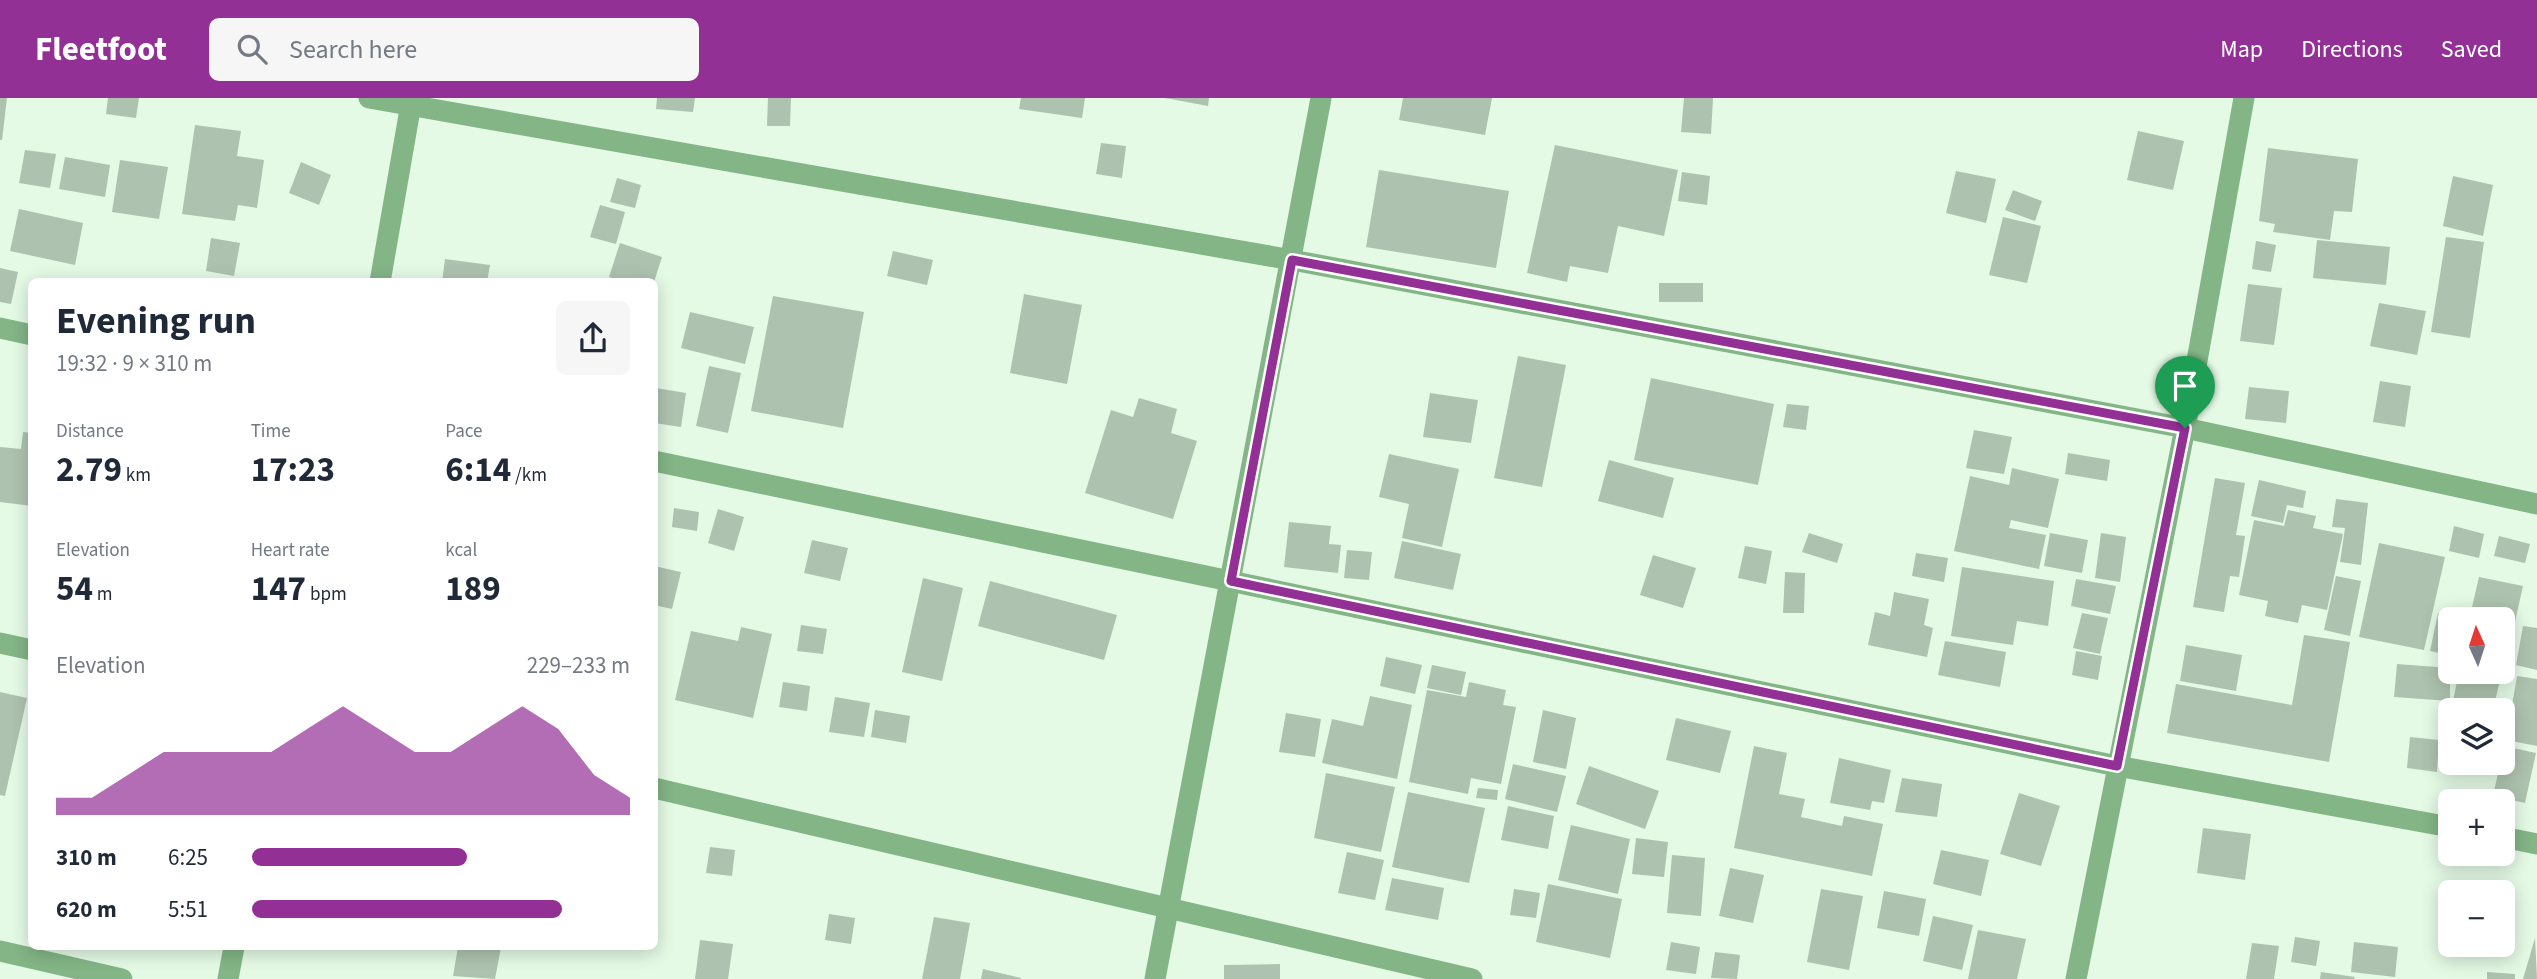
<!DOCTYPE html>
<html lang="en">
<head>
<meta charset="utf-8">
<style>
  :root { --surface:#fff; --page:#f6f6f7; --text:#1f2937; --muted:#747a83; --accent:#933096 }
  body { margin:0; font-family:"Source Sans 3",sans-serif; background:var(--page); color:var(--text); height:100vh; display:flex; flex-direction:column; font-size:26px; white-space:nowrap }
  * { box-sizing:border-box; margin:0 }
  p { font-size:23px; color:var(--muted) }
  .icon { flex:none; width:38px; height:38px; fill:none; stroke:currentColor; stroke-width:2; stroke-linecap:round; stroke-linejoin:round }
  .map { position:relative; flex:1; overflow:hidden }
  .side { position:absolute; left:28px; top:180px; width:630px; height:672px; display:flex; flex-direction:column; background:var(--surface); border-radius:10px; box-shadow:0 4px 18px #0003 }
  .side>* { flex:none }
  .needle { width:46px; rotate:357deg }
  .fabs { position:absolute; left:2438px; top:509px; display:grid; gap:14px }
  .fabs a { display:grid; place-items:center; width:77px; height:77px; border-radius:10px; background:var(--surface); box-shadow:0 4px 18px #0003; font-size:35px }
  .pin { position:absolute; display:grid; place-items:center; width:60px; height:60px; color:#fff; margin:-72px -30px; border-radius:50% 50% 50% 0; rotate:-45deg; box-shadow:0 0 7px #0007 }
  .pin .icon { rotate:45deg }
  .round { display:grid; place-items:center; flex:none; width:74px; height:74px; border-radius:10px; background:var(--page) }
  .summary { display:flex; align-items:center; justify-content:space-between; height:119px; padding:0 28px }
  h1 { font-size:38px; font-weight:700; line-height:52px }
  .metrics { display:grid; grid-template-columns:repeat(3,1fr); gap:10px; height:119px; padding:7px 28px }
  .metrics div { display:grid; align-content:center }
  .metrics b { font-size:35px; font-weight:700 }
  .metrics small { font-size:19px; font-weight:400 }
  .metrics p { font-size:19px }
  .chart { height:196px; padding:14px 28px }
  .chart p { display:flex; justify-content:space-between }
  .chart svg { width:100%; height:126px; margin-top:7px; fill:var(--accent); opacity:.7 }
  ul { padding:0 28px; list-style:none; font-size:23px }
  li { display:grid; grid-template-columns:112px 84px 1fr; align-items:center; height:52px }
  li i { height:18px; border-radius:9px; background:var(--accent) }
  header { display:flex; align-items:center; gap:42px; box-sizing:border-box; height:98px; padding:0 35px; background:var(--accent); color:#fff }
  header strong { font-size:33px }
  nav { display:flex; gap:38px; margin-inline-start:auto; font-size:24px }
  .search { width:490px; height:63px; background:var(--page); display:flex; align-items:center; gap:18px; box-sizing:border-box; padding:0 24px; border-radius:10px; color:var(--muted); font-size:26px }
  .map>svg:first-child { display:block }
  .building { fill:#aec3af }
  .lines { fill:none; stroke-linecap:round; stroke-linejoin:round }
  .minor { stroke:#83b586; stroke-width:21 }
  .route-casing { stroke:#fff; stroke-width:14 }
  .route { stroke:#933096; stroke-width:9 }
</style>
</head>
<body>
<header>
<strong>Fleetfoot</strong>
<div class="search"><svg class="icon" aria-label="search" viewBox="0 0 24 24"><circle cx="10" cy="10" r="6"/><path d="M15 15l6 6"/></svg>Search here</div>
<nav><a>Map</a><a>Directions</a><a>Saved</a></nav>
</header>
<div class="map">
<svg width="2537" height="881" viewBox="0 0 2537 881">
  <rect width="100%" height="100%" fill="#e4fae5"/>
  <g class="building">
    <polygon points="0,0 7,0 2,42 0,42"/>
    <polygon points="108,0 139,0 136,20 106,16"/>
    <polygon points="657,0 695,0 693,14 656,11"/>
    <polygon points="768,0 791,0 790,28 767,28"/>
    <polygon points="1021,0 1085,0 1082,20 1019,11"/>
    <polygon points="1165,0 1209,0 1208,8"/>
    <polygon points="1403,0 1492,0 1485,37 1399,22"/>
    <polygon points="1684,0 1713,0 1711,36 1681,34"/>
    <polygon points="195,27 241,33 237,58 264,62 257,110 238,107 235,123 182,116"/>
    <polygon points="2138,33 2184,43 2173,92 2127,82"/>
    <polygon points="1101,45 1126,48 1122,80 1096,76"/>
    <polygon points="1555,47 1678,72 1664,138 1618,128 1608,175 1570,168 1567,184 1527,175"/>
    <polygon points="2268,50 2358,61 2352,114 2334,113 2330,142 2273,134 2275,126 2259,123"/>
    <polygon points="25,52 56,56 50,90 19,85"/>
    <polygon points="65,59 110,67 105,99 59,91"/>
    <polygon points="120,62 168,69 159,121 112,114"/>
    <polygon points="301,64 331,77 319,107 289,95"/>
    <polygon points="1379,72 1509,93 1496,170 1366,149"/>
    <polygon points="1956,73 1996,81 1986,125 1946,115"/>
    <polygon points="1682,74 1710,78 1707,107 1678,103"/>
    <polygon points="2453,78 2493,87 2483,138 2443,128"/>
    <polygon points="617,80 641,87 635,110 610,104"/>
    <polygon points="2013,92 2042,103 2035,123 2005,112"/>
    <polygon points="600,107 625,114 616,146 590,139"/>
    <polygon points="19,111 83,125 75,167 10,153"/>
    <polygon points="2003,119 2041,128 2027,185 1989,177"/>
    <polygon points="2446,139 2484,144 2470,240 2431,234"/>
    <polygon points="211,140 240,145 234,178 206,173"/>
    <polygon points="2317,142 2390,149 2386,187 2313,180"/>
    <polygon points="2256,143 2276,147 2271,174 2252,171"/>
    <polygon points="620,145 662,159 654,184 623,184 609,179"/>
    <polygon points="893,153 933,162 927,187 887,178"/>
    <polygon points="445,161 490,167 487,184 442,184"/>
    <polygon points="0,170 18,174 11,206 0,204"/>
    <rect x="1659" y="185" width="44" height="19"/>
    <polygon points="2248,186 2282,190 2274,247 2240,243"/>
    <polygon points="1024,196 1082,207 1067,286 1010,275"/>
    <polygon points="773,198 864,214 843,330 751,313"/>
    <polygon points="2379,205 2426,213 2417,257 2370,248"/>
    <polygon points="690,214 754,229 745,266 681,250"/>
    <polygon points="1518,258 1566,267 1542,389 1494,380"/>
    <polygon points="709,268 741,275 728,335 696,328"/>
    <polygon points="1651,280 1774,306 1758,387 1634,362"/>
    <polygon points="2380,283 2411,288 2405,329 2373,324"/>
    <polygon points="2249,289 2289,293 2286,325 2245,321"/>
    <polygon points="656,290 686,295 681,329 654,325"/>
    <polygon points="1430,295 1478,302 1471,345 1423,339"/>
    <polygon points="1139,300 1177,311 1171,335 1197,343 1173,421 1085,395 1111,312 1133,319"/>
    <polygon points="1787,306 1809,308 1806,332 1783,329"/>
    <polygon points="1974,332 2012,339 2004,376 1966,370"/>
    <polygon points="23,334 32,335 32,408 0,404 0,349 21,351"/>
    <polygon points="2068,355 2110,362 2107,383 2065,376"/>
    <polygon points="1389,356 1459,371 1442,449 1402,440 1409,406 1379,399"/>
    <polygon points="1609,362 1674,380 1663,420 1598,403"/>
    <polygon points="2012,370 2059,381 2048,430 2011,422 2009,430 2046,437 2039,471 1954,453 1970,378 2009,387"/>
    <polygon points="2215,380 2245,385 2236,437 2245,438 2239,479 2230,478 2224,514 2193,509"/>
    <polygon points="2259,382 2306,393 2303,410 2287,407 2283,425 2251,418"/>
    <polygon points="2336,401 2368,405 2361,467 2340,464 2345,430 2332,429"/>
    <polygon points="674,410 699,414 697,433 672,429"/>
    <polygon points="718,411 744,419 734,453 708,445"/>
    <polygon points="2288,412 2316,418 2313,430 2343,436 2327,512 2302,507 2298,525 2265,518 2268,503 2239,497 2254,422 2284,428"/>
    <polygon points="1289,424 1331,428 1329,446 1341,447 1338,475 1284,469"/>
    <polygon points="2454,428 2484,436 2479,460 2449,453"/>
    <polygon points="1809,435 1843,446 1837,465 1802,454"/>
    <polygon points="2050,435 2088,442 2082,475 2044,468"/>
    <polygon points="2101,435 2126,439 2120,484 2095,480"/>
    <polygon points="2499,438 2530,446 2525,465 2494,458"/>
    <polygon points="812,442 848,450 840,483 804,475"/>
    <polygon points="1402,443 1461,456 1453,492 1394,480"/>
    <polygon points="2379,445 2445,459 2424,552 2359,539"/>
    <polygon points="1745,448 1772,453 1766,486 1738,480"/>
    <polygon points="1347,452 1372,454 1369,482 1344,480"/>
    <polygon points="1916,455 1948,460 1944,484 1912,478"/>
    <polygon points="1653,457 1696,470 1683,510 1640,497"/>
    <polygon points="654,468 681,474 672,511 654,507"/>
    <polygon points="1962,469 2054,483 2048,528 2017,523 2013,547 1951,538"/>
    <polygon points="1785,474 1805,475 1804,515 1783,515"/>
    <polygon points="2336,478 2361,483 2350,538 2324,532"/>
    <polygon points="2479,479 2523,488 2504,573 2502,522 2469,522"/>
    <polygon points="923,480 963,490 942,583 902,574"/>
    <polygon points="2076,481 2116,488 2110,516 2071,508"/>
    <polygon points="990,483 1117,517 1104,562 978,528"/>
    <polygon points="1894,494 1929,501 1924,527 1933,530 1927,559 1868,547 1875,514 1890,518"/>
    <polygon points="2082,515 2108,520 2100,556 2073,550"/>
    <polygon points="2438,515 2462,520 2450,522 2450,557 2430,553"/>
    <polygon points="801,527 827,531 823,556 797,553"/>
    <polygon points="2523,528 2537,530 2537,572 2516,567"/>
    <polygon points="741,529 772,536 753,620 675,602 691,533 738,543"/>
    <polygon points="2304,537 2350,544 2329,664 2167,635 2176,586 2292,607"/>
    <polygon points="1945,543 2006,554 2000,589 1938,577"/>
    <polygon points="2186,547 2242,557 2236,593 2180,583"/>
    <polygon points="2076,553 2102,558 2098,582 2072,577"/>
    <polygon points="1386,559 1422,567 1415,596 1380,588"/>
    <polygon points="2397,566 2450,570 2450,603 2394,599"/>
    <polygon points="1432,567 1466,574 1461,597 1427,590"/>
    <polygon points="2459,574 2501,578 2493,612 2451,612"/>
    <polygon points="2517,578 2537,581 2537,648 2506,642"/>
    <polygon points="783,584 810,588 807,613 779,609"/>
    <polygon points="1469,584 1506,592 1503,607 1516,609 1501,686 1471,680 1468,696 1409,684 1427,592 1466,599"/>
    <polygon points="0,594 27,600 5,698 0,697"/>
    <polygon points="1370,598 1412,607 1397,681 1322,665 1332,621 1363,628"/>
    <polygon points="835,599 870,605 864,639 829,634"/>
    <polygon points="875,612 910,618 906,645 871,639"/>
    <polygon points="1543,612 1576,620 1566,671 1533,664"/>
    <polygon points="1286,615 1321,621 1315,659 1279,654"/>
    <polygon points="1676,620 1731,633 1720,675 1666,662"/>
    <polygon points="2410,639 2439,642 2437,674 2407,670"/>
    <polygon points="1754,648 1787,655 1779,696 1805,701 1801,719 1842,728 1844,718 1883,726 1872,778 1734,750"/>
    <polygon points="2504,648 2536,655 2525,705 2493,698"/>
    <polygon points="1839,660 1891,672 1884,705 1872,703 1870,712 1830,705"/>
    <polygon points="1513,666 1566,678 1557,714 1505,701"/>
    <polygon points="1589,668 1659,693 1645,731 1576,706"/>
    <polygon points="1326,675 1395,689 1381,754 1314,740"/>
    <polygon points="1902,680 1942,686 1937,719 1895,714"/>
    <polygon points="1478,690 1498,692 1497,702 1476,700"/>
    <polygon points="1408,694 1485,710 1469,785 1392,769"/>
    <polygon points="2019,695 2060,708 2041,768 2000,756"/>
    <polygon points="1508,708 1554,718 1548,751 1501,742"/>
    <polygon points="1571,727 1630,741 1618,796 1558,782"/>
    <polygon points="2203,730 2251,736 2245,782 2197,775"/>
    <polygon points="1636,740 1668,744 1664,779 1632,776"/>
    <polygon points="710,749 735,752 732,778 706,775"/>
    <polygon points="1941,752 1989,762 1981,798 1933,786"/>
    <polygon points="1347,754 1384,762 1375,802 1338,795"/>
    <polygon points="1672,757 1705,760 1701,818 1667,815"/>
    <polygon points="1730,770 1764,777 1753,825 1719,818"/>
    <polygon points="1392,780 1444,790 1438,822 1385,812"/>
    <polygon points="1548,786 1622,801 1610,860 1536,844"/>
    <polygon points="2473,786 2515,796 2504,844 2502,794 2471,794"/>
    <polygon points="1514,791 1540,795 1536,820 1510,817"/>
    <polygon points="1821,791 1863,798 1849,872 1807,864"/>
    <polygon points="1884,793 1926,801 1919,838 1877,830"/>
    <polygon points="829,816 855,820 851,846 825,842"/>
    <polygon points="1933,818 1973,827 1962,872 1923,863"/>
    <polygon points="934,819 970,825 960,881 922,881"/>
    <polygon points="1978,832 2026,841 2017,881 1968,881"/>
    <polygon points="2295,839 2320,843 2316,868 2291,864"/>
    <polygon points="2535,840 2537,881 2523,881"/>
    <polygon points="700,842 733,846 728,881 695,881"/>
    <polygon points="1671,844 1700,849 1696,876 1666,872"/>
    <polygon points="2354,844 2398,849 2395,879 2351,874"/>
    <polygon points="2252,845 2279,848 2274,881 2246,881"/>
    <polygon points="458,849 501,849 495,881 453,878"/>
    <polygon points="1715,854 1740,857 1737,881 1711,880"/>
    <polygon points="1280,866 1280,881 1224,881 1224,867"/>
    <polygon points="983,871 1021,880 1021,881 981,881"/>
    <polygon points="2321,874 2355,879 2354,881 2320,881"/>
    <polygon points="2487,874 2515,876 2515,881 2487,881"/>
  </g>
  <g class="lines">
    <g class="minor">
      <polyline points="369,0 1292,162 2185,330 2537,406"/>
      <polyline points="380,184 412,0"/>
      <polyline points="0,230 32,237"/>
      <polyline points="654,363 2117,668 2450,729"/>
      <polyline points="0,545 32,552"/>
      <polyline points="654,690 1472,881"/>
      <polyline points="2502,739 2537,746"/>
      <polyline points="0,853 122,881"/>
      <polyline points="228,881 234,849"/>
      <polyline points="1155,881 1321,0"/>
      <polyline points="2076,881 2185,330 2244,0"/>
    </g>
  </g>
  <g class="lines">
    <defs>
      <polygon id="route" points="1292,162 2185,330 2117,668 1231,483"/>
    </defs>
    <use href="#route" class="route-casing"/>
    <use href="#route" class="route"/>
  </g>
</svg>
<div class="fabs">
<a><svg class="needle" viewBox="-14 -14 28 28"><path d="M0-13l5 13h-10z" fill="#e53935"/><path d="M0 13l5-13h-10z" fill="#747a83"/></svg></a>
<a><svg class="icon" aria-label="layers" viewBox="0 0 24 24"><path d="M12 4l9 5-9 5-9-5zM3 14l9 5 9-5"/></svg></a>
<a>+</a>
<a>−</a>
</div>
<div class="pin" style="left:2185px;top:330px;background:#1e9e55"><svg class="icon" aria-label="arrive" viewBox="0 0 24 24"><path d="M6 21V4h12l-3 4 3 4H6"/></svg></div>
<section class="side">
<div class="summary"><div><h1>Evening run</h1><p>19:32 · 9 × 310 m</p></div><a class="round"><svg class="icon" aria-label="share" viewBox="0 0 24 24"><path d="M12 15V3M7 8l5-5 5 5M5 13v7h14v-7"/></svg></a></div>
<div class="metrics">
<div><p>Distance</p><b>2.79<small> km</small></b></div>
<div><p>Time</p><b>17:23</b></div>
<div><p>Pace</p><b>6:14<small> /km</small></b></div>
</div>
<div class="metrics">
<div><p>Elevation</p><b>54<small> m</small></b></div>
<div><p>Heart rate</p><b>147<small> bpm</small></b></div>
<div><p>kcal</p><b>189</b></div>
</div>
<div class="chart"><p><span>Elevation</span>229–233 m</p>
<svg viewBox="0 0 160 44" preserveAspectRatio="none"><path d="M0 44V38L10 38L20 30L30 22L40 22L50 22L60 22L70 14L80 6L90 14L100 22L110 22L120 14L130 6L140 14L150 30L160 38V44z"/></svg>
</div>
<ul>
<li><b>310 m</b>6:25<i style="width:57%"></i></li>
<li><b>620 m</b>5:51<i style="width:82%"></i></li>
</ul>
</section>
</div>
</body>
</html>
